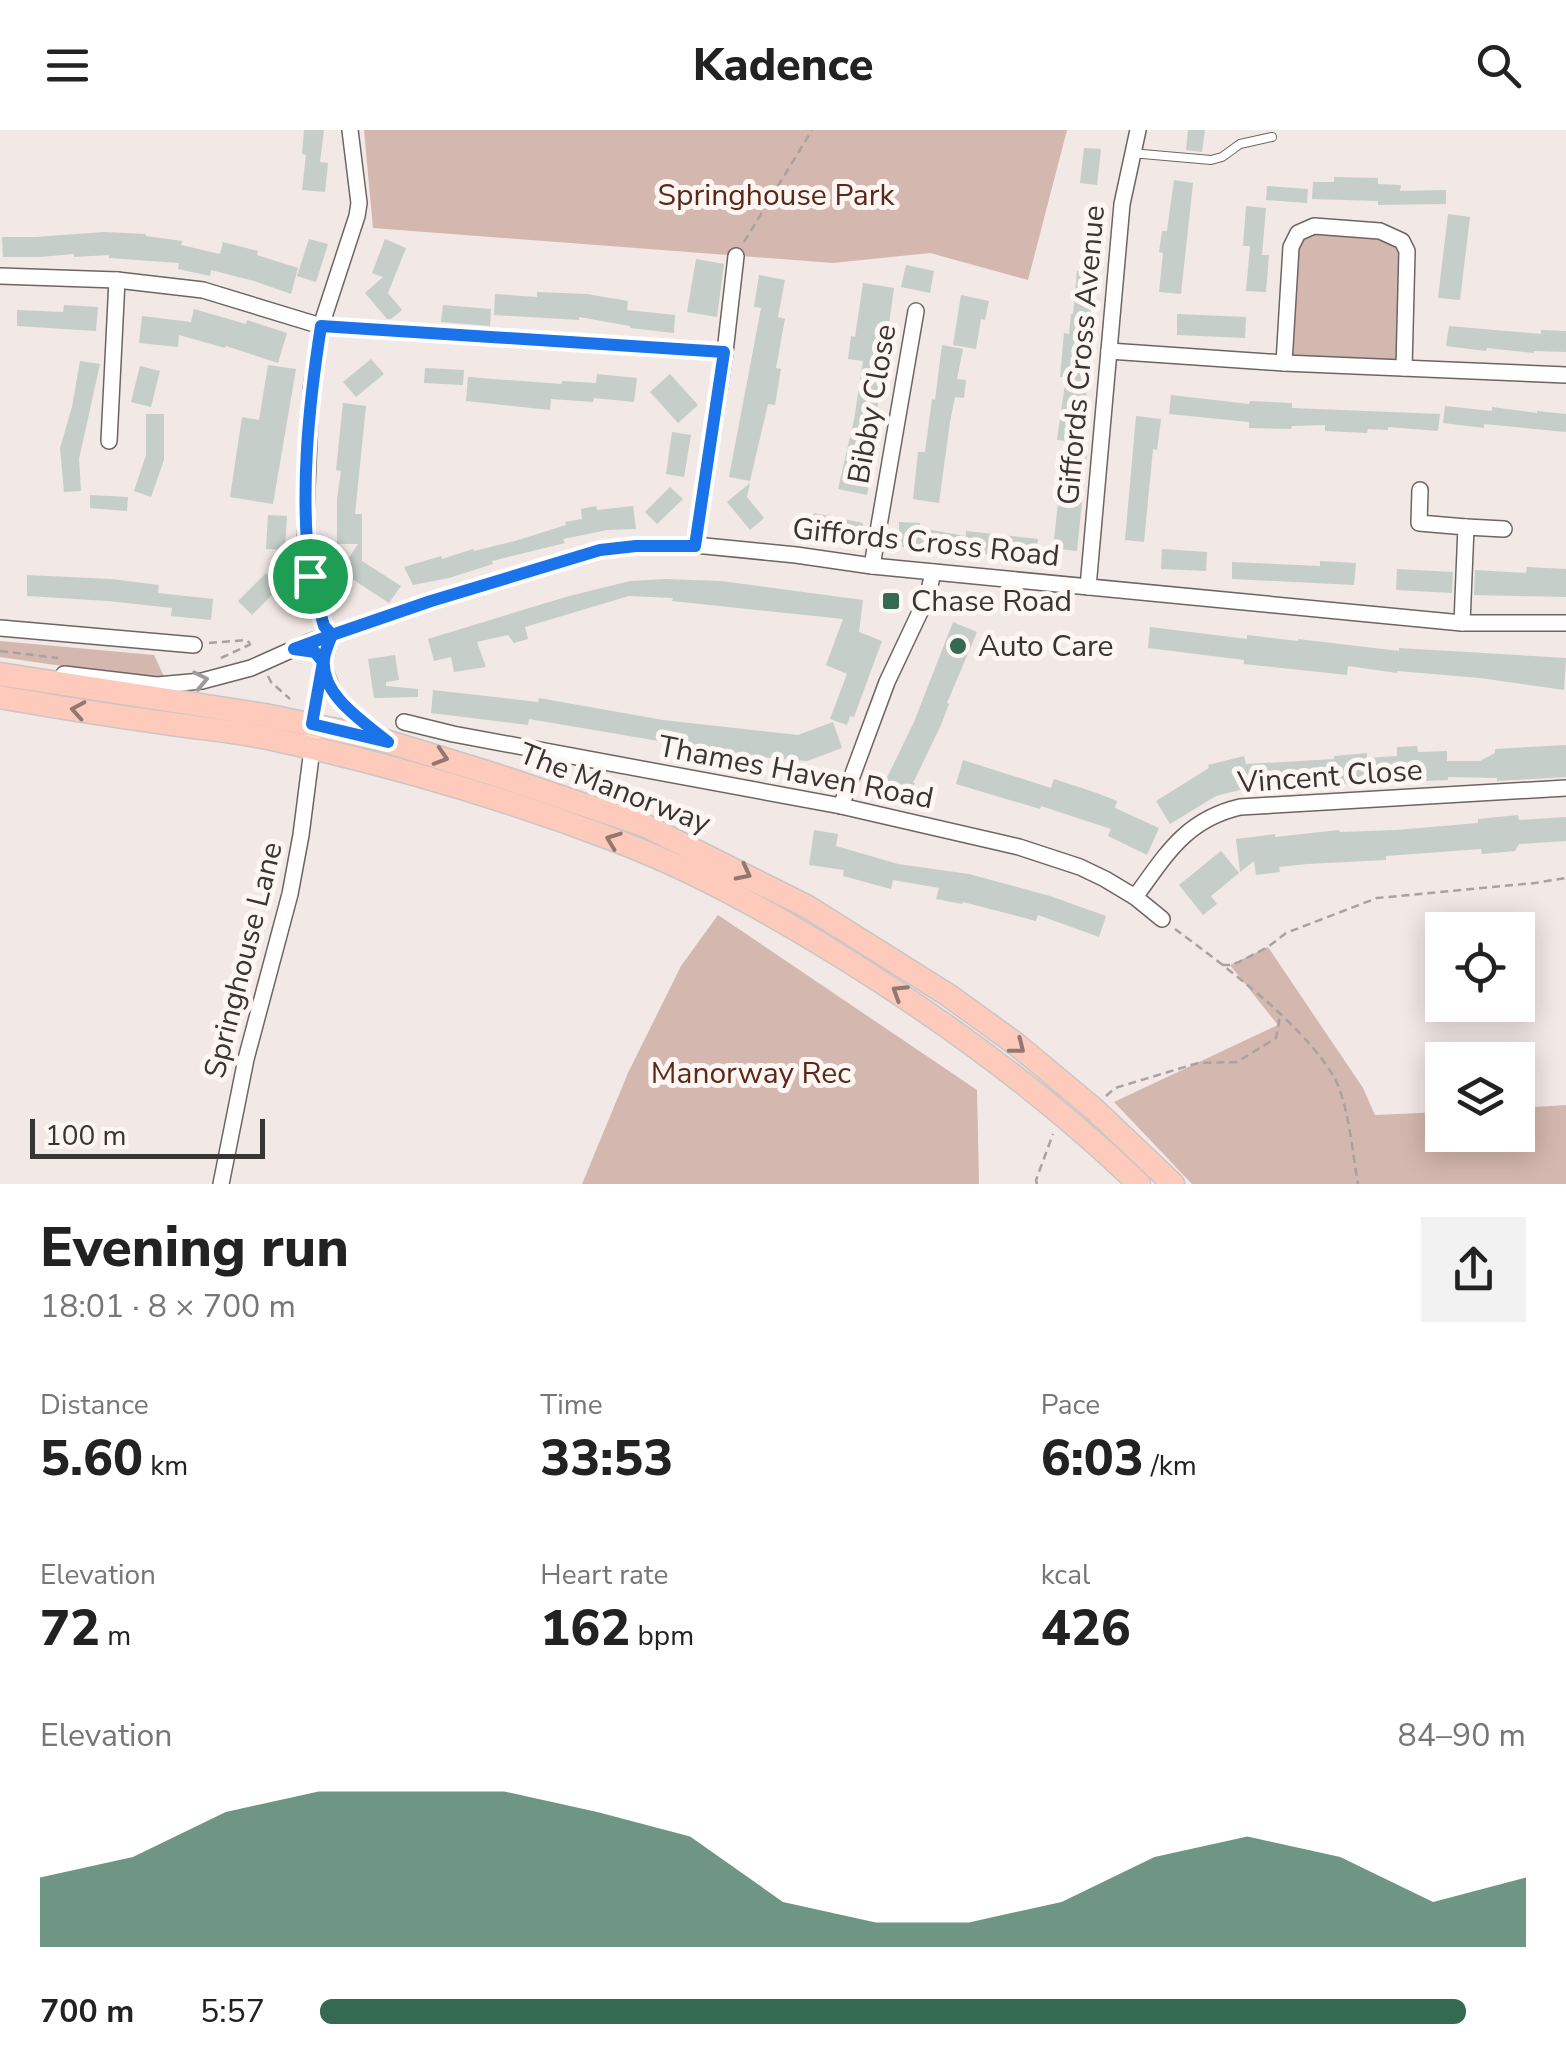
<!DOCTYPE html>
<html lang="en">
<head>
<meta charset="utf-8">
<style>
  :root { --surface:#fff; --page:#f2f2f2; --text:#222; --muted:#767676; --accent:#336a51 }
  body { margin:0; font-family:"Nunito Sans",sans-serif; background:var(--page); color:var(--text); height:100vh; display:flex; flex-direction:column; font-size:38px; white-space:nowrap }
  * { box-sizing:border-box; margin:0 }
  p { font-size:32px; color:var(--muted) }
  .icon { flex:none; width:55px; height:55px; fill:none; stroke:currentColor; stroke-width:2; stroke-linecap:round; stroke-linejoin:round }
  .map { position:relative; height:1054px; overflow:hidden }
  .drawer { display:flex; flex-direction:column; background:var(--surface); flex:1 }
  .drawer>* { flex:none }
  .buttons { position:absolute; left:1425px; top:782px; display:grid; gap:20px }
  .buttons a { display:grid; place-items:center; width:110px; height:110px; border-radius:0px; background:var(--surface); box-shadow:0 5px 25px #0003; font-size:50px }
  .scale { position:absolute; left:30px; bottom:25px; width:235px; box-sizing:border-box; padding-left:10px; border:5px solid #393534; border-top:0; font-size:28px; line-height:35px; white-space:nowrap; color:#393534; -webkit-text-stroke:8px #fef6f3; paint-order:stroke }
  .pin { position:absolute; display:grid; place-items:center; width:85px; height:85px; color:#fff; margin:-42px; border:5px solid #fff; border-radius:50%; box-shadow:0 2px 10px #0007 }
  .round { display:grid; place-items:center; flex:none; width:105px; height:105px; border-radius:0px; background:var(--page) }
  .headline { display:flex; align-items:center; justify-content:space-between; height:170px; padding:0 40px }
  h1 { font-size:55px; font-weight:800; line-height:75px }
  .figures { display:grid; grid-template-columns:repeat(3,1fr); gap:15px; height:170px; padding:10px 40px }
  .figures div { display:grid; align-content:center }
  .figures b { font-size:50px; font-weight:800 }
  .figures small { font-size:28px; font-weight:400 }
  .figures p { font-size:28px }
  .chart { height:280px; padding:20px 40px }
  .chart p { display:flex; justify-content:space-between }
  .chart svg { width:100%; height:180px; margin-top:10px; fill:var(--accent); opacity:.7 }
  ul { padding:0 40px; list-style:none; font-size:32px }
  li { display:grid; grid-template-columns:160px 120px 1fr; align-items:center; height:75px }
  li i { height:25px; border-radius:12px; background:var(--accent) }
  header { display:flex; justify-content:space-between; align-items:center; height:130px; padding:0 40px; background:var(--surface); font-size:45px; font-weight:800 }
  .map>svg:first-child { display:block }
  .green { fill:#d4b7ae }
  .building { fill:#c5cec9 }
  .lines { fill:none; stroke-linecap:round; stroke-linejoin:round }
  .service-casing { stroke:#6e6563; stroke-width:10 }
  .minor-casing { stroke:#6e6563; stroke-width:18 }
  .primary-casing { stroke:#c8c6c6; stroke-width:25 }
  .path { stroke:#aaa2a0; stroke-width:2.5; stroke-dasharray:8 5; stroke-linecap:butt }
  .service { stroke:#fff; stroke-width:8 }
  .minor { stroke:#fff; stroke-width:15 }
  .primary { stroke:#fdcabb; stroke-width:22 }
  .oneway { stroke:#9c9a9a }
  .oneway2 { stroke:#917871 }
  .route-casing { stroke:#fff; stroke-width:20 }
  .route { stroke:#1a73e8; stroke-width:12 }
  .poi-dot { fill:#336a51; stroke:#fef6f3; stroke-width:4 }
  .labels { text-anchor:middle; stroke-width:10; stroke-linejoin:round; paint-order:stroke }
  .park-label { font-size:30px; fill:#5b291b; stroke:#fef6f3 }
  .street-label { font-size:30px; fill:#393534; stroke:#fef6f3 }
  .poi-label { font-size:30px; fill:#393534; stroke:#fef6f3; text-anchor:start }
</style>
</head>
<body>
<header><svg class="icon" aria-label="menu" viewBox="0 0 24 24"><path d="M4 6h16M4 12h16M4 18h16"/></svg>Kadence<svg class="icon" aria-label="search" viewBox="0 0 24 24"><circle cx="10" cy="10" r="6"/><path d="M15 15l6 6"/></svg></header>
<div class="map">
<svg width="1566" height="1054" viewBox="0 0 1566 1054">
  <rect width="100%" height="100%" fill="#f2e8e5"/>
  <g class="green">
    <polygon points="364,0 1067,0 1028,150 930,123 833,133 373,98"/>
    <polygon points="1306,98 1402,111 1404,238 1284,233 1291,117"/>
    <polygon points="0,511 154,525 166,551 0,527"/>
    <polygon points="718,785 977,960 979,1054 582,1054 628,943 681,836"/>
    <polygon points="1268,817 1363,958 1375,985 1442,982 1442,1005 1518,1005 1518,978 1566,975 1566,1054 1192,1054 1114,972 1278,895 1230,835"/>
  </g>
  <g class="building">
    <polygon points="304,0 324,0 320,32 328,33 325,62 302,60 306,25 302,24"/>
    <polygon points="1188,0 1205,0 1202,22 1186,20"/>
    <polygon points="1084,18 1101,19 1097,55 1080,53"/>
    <polygon points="1334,47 1378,48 1378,54 1401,55 1400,61 1446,60 1446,74 1378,75 1378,71 1312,69 1313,52 1334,52"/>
    <polygon points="1174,50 1193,53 1181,164 1159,162 1163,123 1159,122 1162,101 1167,101"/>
    <polygon points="1267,56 1308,59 1307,73 1266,70"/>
    <polygon points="1246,76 1266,78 1262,125 1269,125 1266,162 1246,161 1250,116 1243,116"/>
    <polygon points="1448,84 1470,87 1460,170 1438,168"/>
    <polygon points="1087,88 1106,91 1100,128 1096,128 1092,178 1088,206 1085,206 1081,249 1088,250 1084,278 1089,279 1081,322 1087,323 1077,421 1053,418 1065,311 1057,310 1066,247 1060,247 1064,203 1069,204 1071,184 1073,184 1077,141 1079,141"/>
    <polygon points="104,102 146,104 146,106 182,111 181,115 220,124 223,112 258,121 257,125 298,138 291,164 254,151 211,140 210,146 178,139 179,133 109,128 109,125 74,127 74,124 40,127 3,127 2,107 35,107"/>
    <polygon points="309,109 328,114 316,152 297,146"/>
    <polygon points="385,109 406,118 388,163 402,180 391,189 387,189 365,163 383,147 372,143"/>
    <polygon points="696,129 724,134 717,187 687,182"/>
    <polygon points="906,135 934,141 930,163 901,157"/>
    <polygon points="759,145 785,150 778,187 785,189 776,238 781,239 775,275 768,274 750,351 729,347 761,178 754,177"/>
    <polygon points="863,153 894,158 875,294 878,295 874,316 877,317 867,365 838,359 854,290 863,231 848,229 851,206 855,207"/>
    <polygon points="537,162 587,164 628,171 627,180 675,185 674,203 630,198 630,196 579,187 579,190 494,185 495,164 537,167"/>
    <polygon points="961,165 989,171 985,190 981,189 976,219 953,215"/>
    <polygon points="64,175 98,177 96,201 17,196 17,180 63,182"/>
    <polygon points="443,175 491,179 490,196 441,192"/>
    <polygon points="194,179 246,194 247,190 287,203 278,233 226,216 225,218 179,205 178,217 139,213 142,186 191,192"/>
    <polygon points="1177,184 1246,187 1245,208 1177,205"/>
    <polygon points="1449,196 1541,204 1541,200 1566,201 1566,222 1534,221 1534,223 1487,218 1486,221 1446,216"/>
    <polygon points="942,215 963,219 957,249 966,250 964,268 955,267 950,292 939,373 913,369 918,322 925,322 932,269 935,270"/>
    <polygon points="371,229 384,244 356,267 343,252"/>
    <polygon points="80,231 100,234 79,329 81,361 64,362 60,318 72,277"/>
    <polygon points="268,235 296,239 273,374 230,367 242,287 259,290"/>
    <polygon points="140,236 160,241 151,277 131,272"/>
    <polygon points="425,238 464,240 463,255 424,253"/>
    <polygon points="597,244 637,248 634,272 594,268 593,272 551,269 550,280 466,271 468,247 562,254 562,251 596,253"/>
    <polygon points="670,244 698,275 678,293 650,262"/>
    <polygon points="1171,265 1249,274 1250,271 1292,273 1292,278 1440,284 1438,301 1388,297 1388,300 1368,299 1367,303 1325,301 1325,295 1292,296 1291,299 1249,298 1249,292 1169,284"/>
    <polygon points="343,273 366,276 355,384 362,384 362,431 401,456 389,473 340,441 358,414 337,414 337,369 341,341 336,340"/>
    <polygon points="1445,276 1492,281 1492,277 1537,283 1537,281 1566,284 1566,302 1484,294 1484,298 1443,293"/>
    <polygon points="146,284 164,284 164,330 151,367 134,361 146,325"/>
    <polygon points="1136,286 1161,289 1157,320 1153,319 1144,412 1125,410"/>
    <polygon points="672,302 691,305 684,347 666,344"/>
    <polygon points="750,353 747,367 764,388 750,400 727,372"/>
    <polygon points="670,357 683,369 657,394 645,382"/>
    <polygon points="90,365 128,367 127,381 90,378"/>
    <polygon points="596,376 597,380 633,376 636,399 607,400 563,409 565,413 492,431 493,434 449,448 413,455 404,437 441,426 442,429 473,419 474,421 515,411 566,395 565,392 582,389 581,379"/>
    <polygon points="814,383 863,393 860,411 811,403"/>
    <polygon points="268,385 287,386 285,420 266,419"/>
    <polygon points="899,392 920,393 920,398 966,406 966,401 1038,409 1035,431 930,417 899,417"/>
    <polygon points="1162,419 1207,422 1206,441 1161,439"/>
    <polygon points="1320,431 1356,433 1354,455 1232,449 1232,432 1320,436"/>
    <polygon points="1527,437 1566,439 1566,467 1474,465 1475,440 1526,443"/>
    <polygon points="1397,439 1453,442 1452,463 1396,460"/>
    <polygon points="266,443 280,457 252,485 238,471"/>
    <polygon points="27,445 111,449 159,455 158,463 213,469 211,490 171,486 172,478 108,471 27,466"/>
    <polygon points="665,449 721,451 863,470 859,502 882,511 854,587 850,586 847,595 830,589 847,544 826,535 843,489 672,471 673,468 629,466 525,497 528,509 514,513 508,505 477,512 486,537 454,542 451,527 434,531 428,509 569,466 630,451"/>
    <polygon points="953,492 977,502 947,573 949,574 941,595 913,653 915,653 908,672 880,662 914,592"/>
    <polygon points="1150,497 1247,509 1247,505 1298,511 1298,509 1399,521 1399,518 1566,528 1564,560 1480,548 1397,541 1397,543 1348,536 1347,545 1244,534 1244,530 1148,518"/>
    <polygon points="395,525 399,550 386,552 386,556 418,559 418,567 374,568 368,529"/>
    <polygon points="433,560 538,572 539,568 663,590 798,605 833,592 842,618 807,631 747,626 529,589 528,595 431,583"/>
    <polygon points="1566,615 1566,647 1497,651 1497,648 1448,647 1448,650 1376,653 1376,651 1332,655 1332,657 1257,660 1256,656 1216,666 1170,694 1156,671 1209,638 1208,635 1244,626 1246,634 1334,629 1334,626 1367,623 1367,628 1397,626 1397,617 1417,616 1418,622 1447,621 1447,631 1480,631 1495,623 1495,619"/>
    <polygon points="963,630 1051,658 1054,649 1097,663 1117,671 1115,678 1159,698 1147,725 1108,706 1111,699 1041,676 1040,679 956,654"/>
    <polygon points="1518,685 1519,690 1566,687 1566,711 1519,714 1515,721 1482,724 1481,719 1386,726 1386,730 1307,734 1279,737 1280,742 1256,745 1254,731 1240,742 1236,709 1275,704 1275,707 1339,700 1340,702 1396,700 1478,693 1478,689"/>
    <polygon points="814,700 838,704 836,716 898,734 969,744 1050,766 1106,786 1099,807 1038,785 1036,791 963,772 962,774 936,769 939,758 893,750 891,759 843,746 844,740 809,735"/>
    <polygon points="1221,721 1239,743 1211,766 1217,774 1203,785 1179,755"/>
  </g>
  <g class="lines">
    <defs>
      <polyline id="service" points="1131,23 1211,30 1222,27 1240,14 1272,7"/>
      <g id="minor">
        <polyline points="0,146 117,150 203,160 321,196 725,222"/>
        <polyline points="1109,221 1284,233 1566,245"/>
        <polyline points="1284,233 1291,117 1298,103 1314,96 1380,101 1402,111 1407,121 1404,238"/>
        <polyline points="109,311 117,150"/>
        <polyline points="1420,360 1419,393 1466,397 1462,493"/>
        <polyline points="1466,397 1504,399"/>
        <polyline points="695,415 725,222 736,126"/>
        <polyline points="872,436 916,181"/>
        <polyline points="1088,457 1122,74 1138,0"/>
        <polyline points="0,498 194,515"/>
        <polyline points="332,505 325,496 310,446 305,406 311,260 321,196 357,86 359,73 350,0"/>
        <path d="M294,519l21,3c9,12 11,25 18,38 11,20 31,32 48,46"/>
        <polyline points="64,544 157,555 202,551 251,538 309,512 431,471 600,420 636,416 695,415 796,425 872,436 1462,493 1566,493"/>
        <polyline points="404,592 453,604 841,676 1019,717 1080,737 1105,749 1135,767 1162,789"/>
        <polyline points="841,676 887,552 928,465 933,442"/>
        <path d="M1135,767c31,-42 50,-77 105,-90l326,-19"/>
        <polyline points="221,1054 246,929 290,764 301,705 312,619 312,594 323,532 332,505"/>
      </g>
      <g id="primary">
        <polyline points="0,544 265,585 379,609 496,645 644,695 808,777 948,865 1016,914 1094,979 1173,1054"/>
        <path d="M0,567c57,10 114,19 172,27 34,5 70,8 105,16 115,25 230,59 340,101 80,30 156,73 228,118 106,66 204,138 294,225"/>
      </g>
    </defs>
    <use href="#service" class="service-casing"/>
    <use href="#minor" class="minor-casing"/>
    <use href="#primary" class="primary-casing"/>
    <g class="path">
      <polyline points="744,112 812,0"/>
      <polyline points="209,513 246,510 250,513"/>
      <polyline points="0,521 58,528"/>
      <polyline points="221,528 251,514"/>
      <polyline points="268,546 271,552 290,569"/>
      <path d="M1175,799c50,37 128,95 159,148 14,24 19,79 24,107"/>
      <polyline points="1222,835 1230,835 1239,832 1268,817 1286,803 1377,768 1535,753 1566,748"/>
      <polyline points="1106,966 1115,958 1198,933 1237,932 1276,908 1280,886"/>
      <polyline points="1037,1054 1036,1050 1053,1004"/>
    </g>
    <use href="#service" class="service"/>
    <use href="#minor" class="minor"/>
    <use href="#primary" class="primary"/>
  </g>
  <defs><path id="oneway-chevron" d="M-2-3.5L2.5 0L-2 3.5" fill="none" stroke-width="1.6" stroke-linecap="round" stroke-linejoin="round" transform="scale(2.5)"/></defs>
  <use class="oneway" href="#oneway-chevron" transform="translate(201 550) rotate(-12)"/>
  <g class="oneway2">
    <use href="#oneway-chevron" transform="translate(78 580) rotate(-170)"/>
    <use href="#oneway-chevron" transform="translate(441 627) rotate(17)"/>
    <use href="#oneway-chevron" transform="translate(613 710) rotate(-159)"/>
    <use href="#oneway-chevron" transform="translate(744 743) rotate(27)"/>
    <use href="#oneway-chevron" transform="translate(899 862) rotate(-148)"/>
    <use href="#oneway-chevron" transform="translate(1018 917) rotate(38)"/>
  </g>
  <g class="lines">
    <defs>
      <path id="route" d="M310,446l14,50 8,9 -38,14 21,3 8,10 -11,62 76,18c-24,-20 -68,-47 -64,-83 1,-8 5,-17 8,-24l99,-34 169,-51 36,-4h59l29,-194 -403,-26c-13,83 -21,167 -11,250"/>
    </defs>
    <use href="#route" class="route-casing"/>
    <use href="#route" class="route"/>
  </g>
  <g class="poi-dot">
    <rect x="881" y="461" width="20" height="20" rx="5"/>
    <circle cx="958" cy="516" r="10"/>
  </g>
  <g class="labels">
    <g class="park-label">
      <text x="776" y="75">Springhouse Park</text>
      <text x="751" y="953">Manorway Rec</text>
    </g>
    <g class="street-label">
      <text transform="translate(1081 225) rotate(-85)" y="10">Giffords Cross Avenue</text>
      <text transform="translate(872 274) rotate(-80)" y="10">Bibby Close</text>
      <text transform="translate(926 412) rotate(6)" y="10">Giffords Cross Road</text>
      <text transform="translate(796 642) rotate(11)" y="10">Thames Haven Road</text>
      <text transform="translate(1330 646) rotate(-4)" y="10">Vincent Close</text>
      <text transform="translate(615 658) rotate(21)" y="10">The Manorway</text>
      <text transform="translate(243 830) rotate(-76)" y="10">Springhouse Lane</text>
    </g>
    <g class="poi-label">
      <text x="911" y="481">Chase Road</text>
      <text x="978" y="526">Auto Care</text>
    </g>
  </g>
</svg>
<div class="buttons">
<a><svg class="icon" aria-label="locate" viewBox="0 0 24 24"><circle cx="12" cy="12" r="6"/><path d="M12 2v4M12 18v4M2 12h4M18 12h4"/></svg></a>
<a><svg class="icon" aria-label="layers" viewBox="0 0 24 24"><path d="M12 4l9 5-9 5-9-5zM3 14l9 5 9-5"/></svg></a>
</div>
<div class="scale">100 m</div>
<div class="pin" style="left:310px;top:446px;background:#1e9e55"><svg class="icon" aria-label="arrive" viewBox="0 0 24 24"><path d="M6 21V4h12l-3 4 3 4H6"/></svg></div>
</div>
<section class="drawer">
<div class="headline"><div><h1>Evening run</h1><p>18:01 · 8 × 700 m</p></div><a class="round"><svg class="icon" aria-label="share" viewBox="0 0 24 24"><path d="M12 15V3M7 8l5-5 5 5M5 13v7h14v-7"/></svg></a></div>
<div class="figures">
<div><p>Distance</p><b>5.60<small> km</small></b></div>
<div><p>Time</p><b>33:53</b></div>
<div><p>Pace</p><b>6:03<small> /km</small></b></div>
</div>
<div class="figures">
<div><p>Elevation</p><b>72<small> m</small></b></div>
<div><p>Heart rate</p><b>162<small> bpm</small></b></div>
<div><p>kcal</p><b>426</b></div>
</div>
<div class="chart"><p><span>Elevation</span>84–90 m</p>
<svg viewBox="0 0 160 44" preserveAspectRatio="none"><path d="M0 44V27L10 22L20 11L30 6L40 6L50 6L60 11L70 17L80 33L90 38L100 38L110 33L120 22L130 17L140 22L150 33L160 27V44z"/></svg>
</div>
<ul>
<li><b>700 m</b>5:57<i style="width:95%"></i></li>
</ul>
</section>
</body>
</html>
